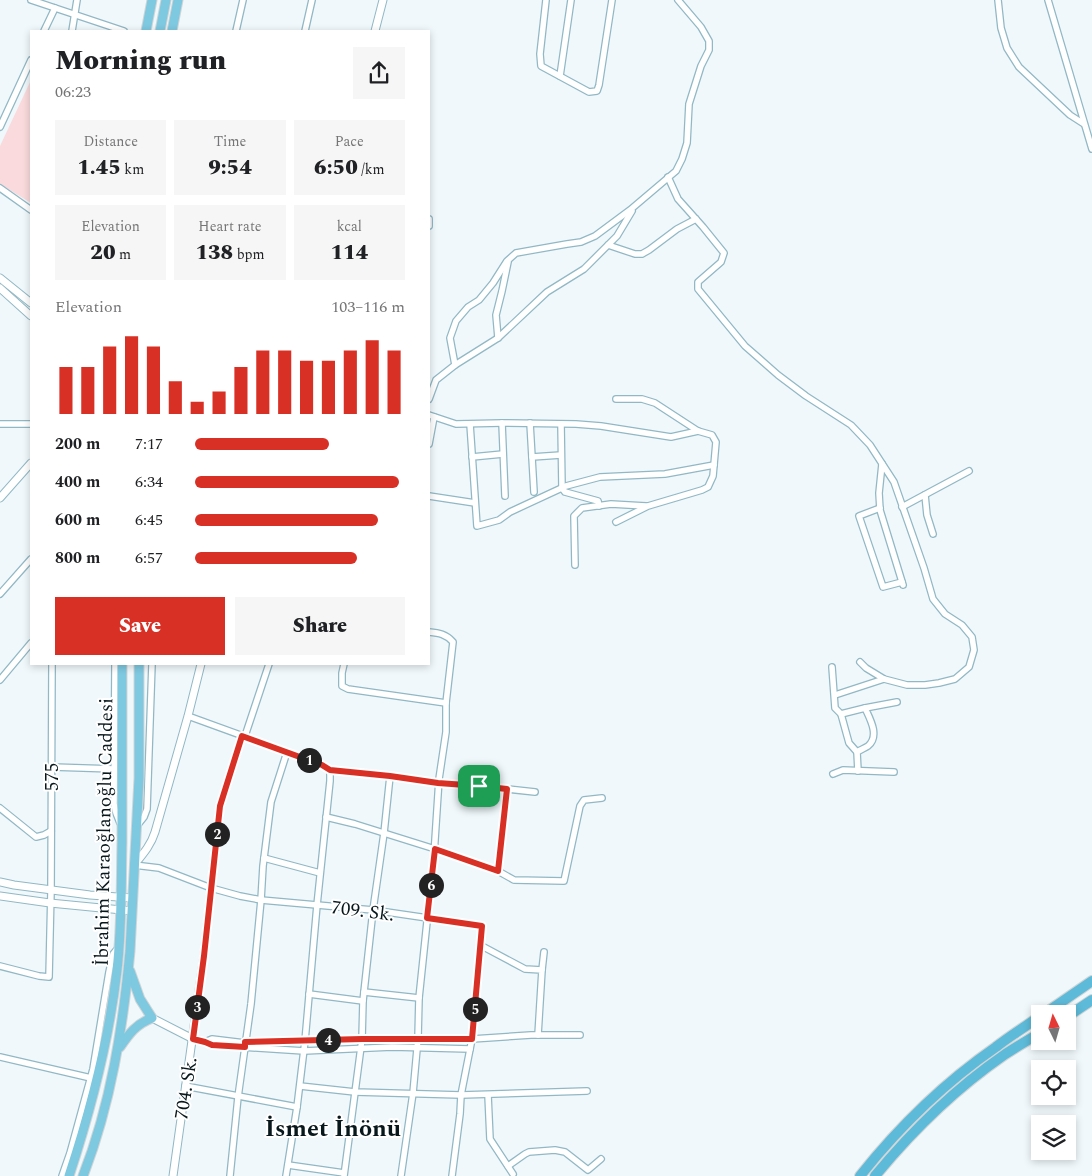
<!DOCTYPE html>
<html lang="en">
<head>
<meta charset="utf-8">
<style>
  :root { --surface:#fff; --page:#f6f6f6; --text:#202124; --muted:#757577; --accent:#d93025 }
  body { margin:0; font-family:Spectral,serif; background:var(--page); color:var(--text); height:100vh; display:flex; flex-direction:column; font-size:19px; white-space:nowrap }
  * { box-sizing:border-box; margin:0 }
  p { font-size:16px; color:var(--muted) }
  .icon { flex:none; width:28px; height:28px; fill:none; stroke:currentColor; stroke-width:2; stroke-linecap:round; stroke-linejoin:round }
  .map { position:relative; flex:1; overflow:hidden }
  .side { position:absolute; left:30px; top:30px; width:400px; height:635px; display:flex; flex-direction:column; background:var(--surface); border-radius:0px; box-shadow:0 2px 8px #0003 }
  .side>* { flex:none }
  .needle { width:32px; rotate:355deg }
  .tools { position:absolute; left:1031px; top:1005px; display:grid; gap:10px }
  .tools a { display:grid; place-items:center; width:45px; height:45px; border-radius:0px; background:var(--surface); box-shadow:0 2px 8px #0003; font-size:25px }
  .pin { position:absolute; display:grid; place-items:center; width:42px; height:42px; color:#fff; margin:-21px; border-radius:10px; box-shadow:0 2px 8px #0006 }
  .km { position:absolute; width:25px; height:25px; margin:-12px; border-radius:50%; background:#222; color:#fff; font-size:14px; line-height:25px; text-align:center }
  .round { display:grid; place-items:center; flex:none; width:52px; height:52px; border-radius:0px; background:var(--page) }
  .overview { display:flex; align-items:center; justify-content:space-between; height:85px; padding:0 25px }
  h1 { font-size:28px; font-weight:800; line-height:38px }
  .metrics { display:grid; grid-template-columns:repeat(3,1fr); gap:8px; height:85px; padding:5px 25px }
  .metrics div { display:grid; align-content:center; border-radius:0px; background:var(--page); text-align:center }
  .metrics b { font-size:21px; font-weight:800 }
  .metrics small { font-size:14px; font-weight:400 }
  .metrics p { font-size:14px }
  .chart { height:140px; padding:10px 25px }
  .chart p { display:flex; justify-content:space-between }
  .chart svg { width:100%; height:90px; margin-top:5px; stroke:var(--accent); stroke-width:6 }
  .cta { display:flex; gap:10px; margin-top:auto; padding:10px 25px }
  .cta a { flex:1; height:58px; border-radius:0px; background:var(--accent); color:#fff; font-size:20px; font-weight:800; line-height:58px; text-align:center }
  .cta a+a { background:var(--page); color:var(--text) }
  ul { padding:0 25px; list-style:none; font-size:16px }
  li { display:grid; grid-template-columns:80px 60px 1fr; align-items:center; height:38px }
  li i { height:12px; border-radius:6px; background:var(--accent) }
  .map>svg:first-child { display:block }
  .green { fill:#fadadc }
  .lines { fill:none; stroke-linecap:round; stroke-linejoin:round }
  .minor-casing { stroke:#91b8c5; stroke-width:8 }
  .tertiary-casing { stroke:#91b8c5; stroke-width:9 }
  .trunk-casing { stroke:#d3d5d6; stroke-width:11 }
  .motorway-casing { stroke:#d3d5d6; stroke-width:12 }
  .minor { stroke:#fff; stroke-width:5.5 }
  .tertiary { stroke:#fff; stroke-width:7 }
  .trunk { stroke:#7ec8e0; stroke-width:9 }
  .motorway { stroke:#5dbad8; stroke-width:10 }
  .route-casing { stroke:#fff; stroke-width:10 }
  .route { stroke:#d93025; stroke-width:6 }
  .labels { text-anchor:middle; stroke-width:4; stroke-linejoin:round; paint-order:stroke }
  .street-label { font-size:19px; fill:#08171c; stroke:#fff }
  .district-label { font-size:24px; font-weight:bold; fill:#08171c; stroke:#fff }
</style>
</head>
<body>
<div class="map">
<svg width="1092" height="1176" viewBox="0 0 1092 1176">
  <rect width="100%" height="100%" fill="#f0f8fb"/>
  <polygon class="green" points="31,80 31,203 0,184 0,146"/>
  <g class="lines">
    <defs>
      <g id="minor">
        <polyline points="31,0 124,31"/>
        <polyline points="546,0 540,54 541,66 589,92 597,91 599,85 612,0"/>
        <polyline points="998,0 1001,28 1007,48 1019,67 1070,115 1084,124"/>
        <polyline points="1048,0 1092,149"/>
        <polyline points="44,31 55,8"/>
        <polyline points="72,31 77,0"/>
        <polyline points="236,31 243,0"/>
        <polyline points="305,31 312,0"/>
        <polyline points="560,76 571,0"/>
        <polyline points="0,127 31,60"/>
        <polyline points="668,177 678,199 703,227 724,253 721,262 698,282 698,289 745,346 778,375 806,396 851,425 870,445 894,482 924,568 933,599 945,614 962,625 972,637 974,650 969,667 955,679 939,683 925,685 907,685 884,679 866,668 860,662"/>
        <polyline points="0,188 31,210"/>
        <polyline points="429,219 429,226"/>
        <polyline points="608,245 635,254 642,254 649,250 677,229 696,219"/>
        <polyline points="498,338 496,315 502,291 508,262"/>
        <polyline points="455,365 498,338 547,292 584,269 617,236 632,211"/>
        <polyline points="429,399 436,380 455,365 450,338 456,321 468,307 479,300 493,283 507,261 516,253 567,244 581,242 595,236 630,210 676,171 682,159 687,143 689,104 701,66 709,50 709,41 701,27 678,0"/>
        <polyline points="616,399 642,399 655,403 698,431 712,435 716,442 713,476 708,487 702,490 648,506 616,522"/>
        <polyline points="429,415 456,424 502,423 576,424 601,426 671,437 698,431"/>
        <polyline points="502,423 505,496"/>
        <polyline points="530,423 534,492"/>
        <polyline points="0,424 31,424"/>
        <polyline points="470,424 477,526 499,520 510,512 566,486 600,477 665,474 714,465"/>
        <polyline points="561,424 562,488 565,492 598,501 599,506"/>
        <polyline points="429,444 434,417"/>
        <polyline points="472,457 503,454"/>
        <polyline points="532,457 561,455"/>
        <polyline points="882,464 879,493 880,510 903,585"/>
        <polyline points="925,495 927,515 933,534"/>
        <polyline points="429,496 475,503"/>
        <polyline points="902,507 969,471"/>
        <polyline points="880,508 859,516 883,587 902,582"/>
        <polyline points="575,565 574,516 582,508 611,504 646,506"/>
        <polyline points="0,594 31,559"/>
        <polyline points="115,664 114,804 116,813 120,823"/>
        <polyline points="344,664 342,673 342,686 348,689 446,703"/>
        <polyline points="832,667 835,708 841,714 849,743 857,752"/>
        <polyline points="0,680 31,643"/>
        <polyline points="835,695 884,679"/>
        <polyline points="841,714 865,708"/>
        <polyline points="188,716 323,765 330,770 330,781 317,905 305,1041 297,1107 286,1176"/>
        <polyline points="245,736 269,664"/>
        <polyline points="52,767 114,769"/>
        <polyline points="330,770 390,776 438,783 479,786 535,792"/>
        <path d="M858,771l-1,-19c3,-2 8,-4 11,-6 12,-10 2,-27 -3,-38l32,-6"/>
        <polyline points="833,774 843,770 894,772"/>
        <polyline points="0,808 36,837 44,835 51,831"/>
        <polyline points="326,817 355,824 435,849 498,871 514,880 564,881 580,806 584,800 602,798"/>
        <polyline points="136,827 144,817 147,809 152,664"/>
        <polyline points="264,858 320,873"/>
        <polyline points="134,865 159,868 211,888 240,896 261,900 373,910 482,926 472,1039 461,1095 460,1114 452,1176"/>
        <polyline points="498,871 507,789"/>
        <polyline points="480,945 525,969 542,970 538,1035"/>
        <polyline points="0,966 39,976 49,977 51,891 52,664"/>
        <polyline points="542,970 544,952"/>
        <polyline points="364,992 419,998"/>
        <polyline points="309,994 363,1001"/>
        <polyline points="193,1039 205,1042 212,1045 304,1051 392,1047 470,1049"/>
        <polyline points="205,1042 212,1039 245,1043 362,1039 472,1039 531,1035 580,1035"/>
        <polyline points="0,1057 91,1078"/>
        <polyline points="185,1086 297,1107"/>
        <polyline points="300,1086 355,1092 461,1095 587,1091"/>
        <polyline points="488,1095 490,1139 513,1174"/>
        <polyline points="288,1165 344,1173"/>
        <polyline points="508,1166 525,1154 529,1152 555,1150 565,1152 588,1170 601,1159"/>
        <polyline points="62,1176 70,1153 93,1069 109,972 113,954 118,948"/>
        <polyline points="230,1176 238,1097 251,1004 261,900 263,866 271,802 287,752"/>
        <polyline points="344,1176 362,1039 363,1001 373,910 384,833 390,776"/>
        <path d="M401,1176l12,-83 5,-55 1,-40 15,-143 5,-76 7,-47v-29l7,-61c-7,-8 -14,-9 -24,-10"/>
      </g>
      <g id="tertiary">
        <polyline points="375,31 383,0"/>
        <polyline points="0,278 31,303"/>
        <polyline points="0,288 31,316"/>
        <polyline points="0,498 31,463"/>
        <path d="M134,865c9,-11 17,-20 21,-33l33,-116 13,-52"/>
        <polyline points="0,882 14,885 90,895 132,898"/>
        <polyline points="0,896 50,903 132,911"/>
        <polyline points="152,1018 193,1039"/>
        <polyline points="173,1176 204,955 220,806 242,736"/>
      </g>
      <g id="trunk">
        <polyline points="146,31 152,0"/>
        <polyline points="160,31 166,0"/>
        <polyline points="172,31 178,0"/>
        <path d="M120,1047c9,-13 16,-23 32,-29l-12,-19 -10,-28"/>
        <path d="M69,1176c22,-67 40,-136 48,-206 5,-42 4,-86 5,-128 0,-60 0,-119 0,-178"/>
        <path d="M83,1176c28,-72 40,-149 47,-225l9,-173v-114"/>
      </g>
      <g id="motorway">
        <polyline points="1044,1014 1092,981"/>
        <polyline points="1068,1016 1092,1000"/>
        <path d="M860,1176c39,-49 84,-93 136,-129 14,-11 29,-20 44,-31"/>
        <path d="M875,1176c37,-45 80,-87 129,-121 12,-8 24,-15 36,-22"/>
      </g>
    </defs>
    <use href="#minor" class="minor-casing"/>
    <use href="#tertiary" class="tertiary-casing"/>
    <use href="#trunk" class="trunk-casing"/>
    <use href="#motorway" class="motorway-casing"/>
    <use href="#minor" class="minor"/>
    <use href="#tertiary" class="tertiary"/>
    <use href="#trunk" class="trunk"/>
    <use href="#motorway" class="motorway"/>
  </g>
  <g class="lines">
    <defs>
      <polygon id="route" points="242,736 322,765 330,770 390,776 438,783 479,786 507,789 498,871 435,849 427,918 482,926 472,1039 362,1039 245,1042 245,1047 212,1045 205,1042 193,1039 204,956 220,806"/>
    </defs>
    <use href="#route" class="route-casing"/>
    <use href="#route" class="route"/>
  </g>
  <g class="labels">
    <g class="street-label">
      <text transform="translate(51 777) rotate(-90)" y="7">575</text>
      <text transform="translate(103 832) rotate(-89)" y="7">İbrahim Karaoğlanoğlu Caddesi</text>
      <text transform="translate(363 910) rotate(7)" y="7">709. Sk.</text>
      <text transform="translate(185 1088) rotate(-81)" y="7">704. Sk.</text>
    </g>
    <g class="district-label">
      <text x="333" y="1136">İsmet İnönü</text>
    </g>
  </g>
</svg>
<div class="tools">
<a><svg class="needle" viewBox="-14 -14 28 28"><path d="M0-13l5 13h-10z" fill="#e53935"/><path d="M0 13l5-13h-10z" fill="#757577"/></svg></a>
<a><svg class="icon" aria-label="locate" viewBox="0 0 24 24"><circle cx="12" cy="12" r="6"/><path d="M12 2v4M12 18v4M2 12h4M18 12h4"/></svg></a>
<a><svg class="icon" aria-label="layers" viewBox="0 0 24 24"><path d="M12 4l9 5-9 5-9-5zM3 14l9 5 9-5"/></svg></a>
</div>
<div class="pin" style="left:479px;top:786px;background:#1e9e55"><svg class="icon" aria-label="arrive" viewBox="0 0 24 24"><path d="M6 21V4h12l-3 4 3 4H6"/></svg></div>
<b class="km" style="left:309px;top:760px">1</b>
<b class="km" style="left:217px;top:834px">2</b>
<b class="km" style="left:197px;top:1007px">3</b>
<b class="km" style="left:328px;top:1040px">4</b>
<b class="km" style="left:475px;top:1009px">5</b>
<b class="km" style="left:431px;top:885px">6</b>
<section class="side">
<div class="overview"><div><h1>Morning run</h1><p>06:23</p></div><a class="round"><svg class="icon" aria-label="share" viewBox="0 0 24 24"><path d="M12 15V3M7 8l5-5 5 5M5 13v7h14v-7"/></svg></a></div>
<div class="metrics">
<div><p>Distance</p><b>1.45<small> km</small></b></div>
<div><p>Time</p><b>9:54</b></div>
<div><p>Pace</p><b>6:50<small> /km</small></b></div>
</div>
<div class="metrics">
<div><p>Elevation</p><b>20<small> m</small></b></div>
<div><p>Heart rate</p><b>138<small> bpm</small></b></div>
<div><p>kcal</p><b>114</b></div>
</div>
<div class="chart"><p><span>Elevation</span>103–116 m</p>
<svg viewBox="0 0 160 44" preserveAspectRatio="none"><path d="M5 44V21M15 44V21M25 44V11M35 44V6M45 44V11M55 44V28M65 44V38M75 44V33M85 44V21M95 44V13M105 44V13M115 44V18M125 44V18M135 44V13M145 44V8M155 44V13"/></svg>
</div>
<ul>
<li><b>200 m</b>7:17<i style="width:64%"></i></li>
<li><b>400 m</b>6:34<i style="width:97%"></i></li>
<li><b>600 m</b>6:45<i style="width:87%"></i></li>
<li><b>800 m</b>6:57<i style="width:77%"></i></li>
</ul>
<div class="cta"><a>Save</a><a>Share</a></div>
</section>
</div>
</body>
</html>
